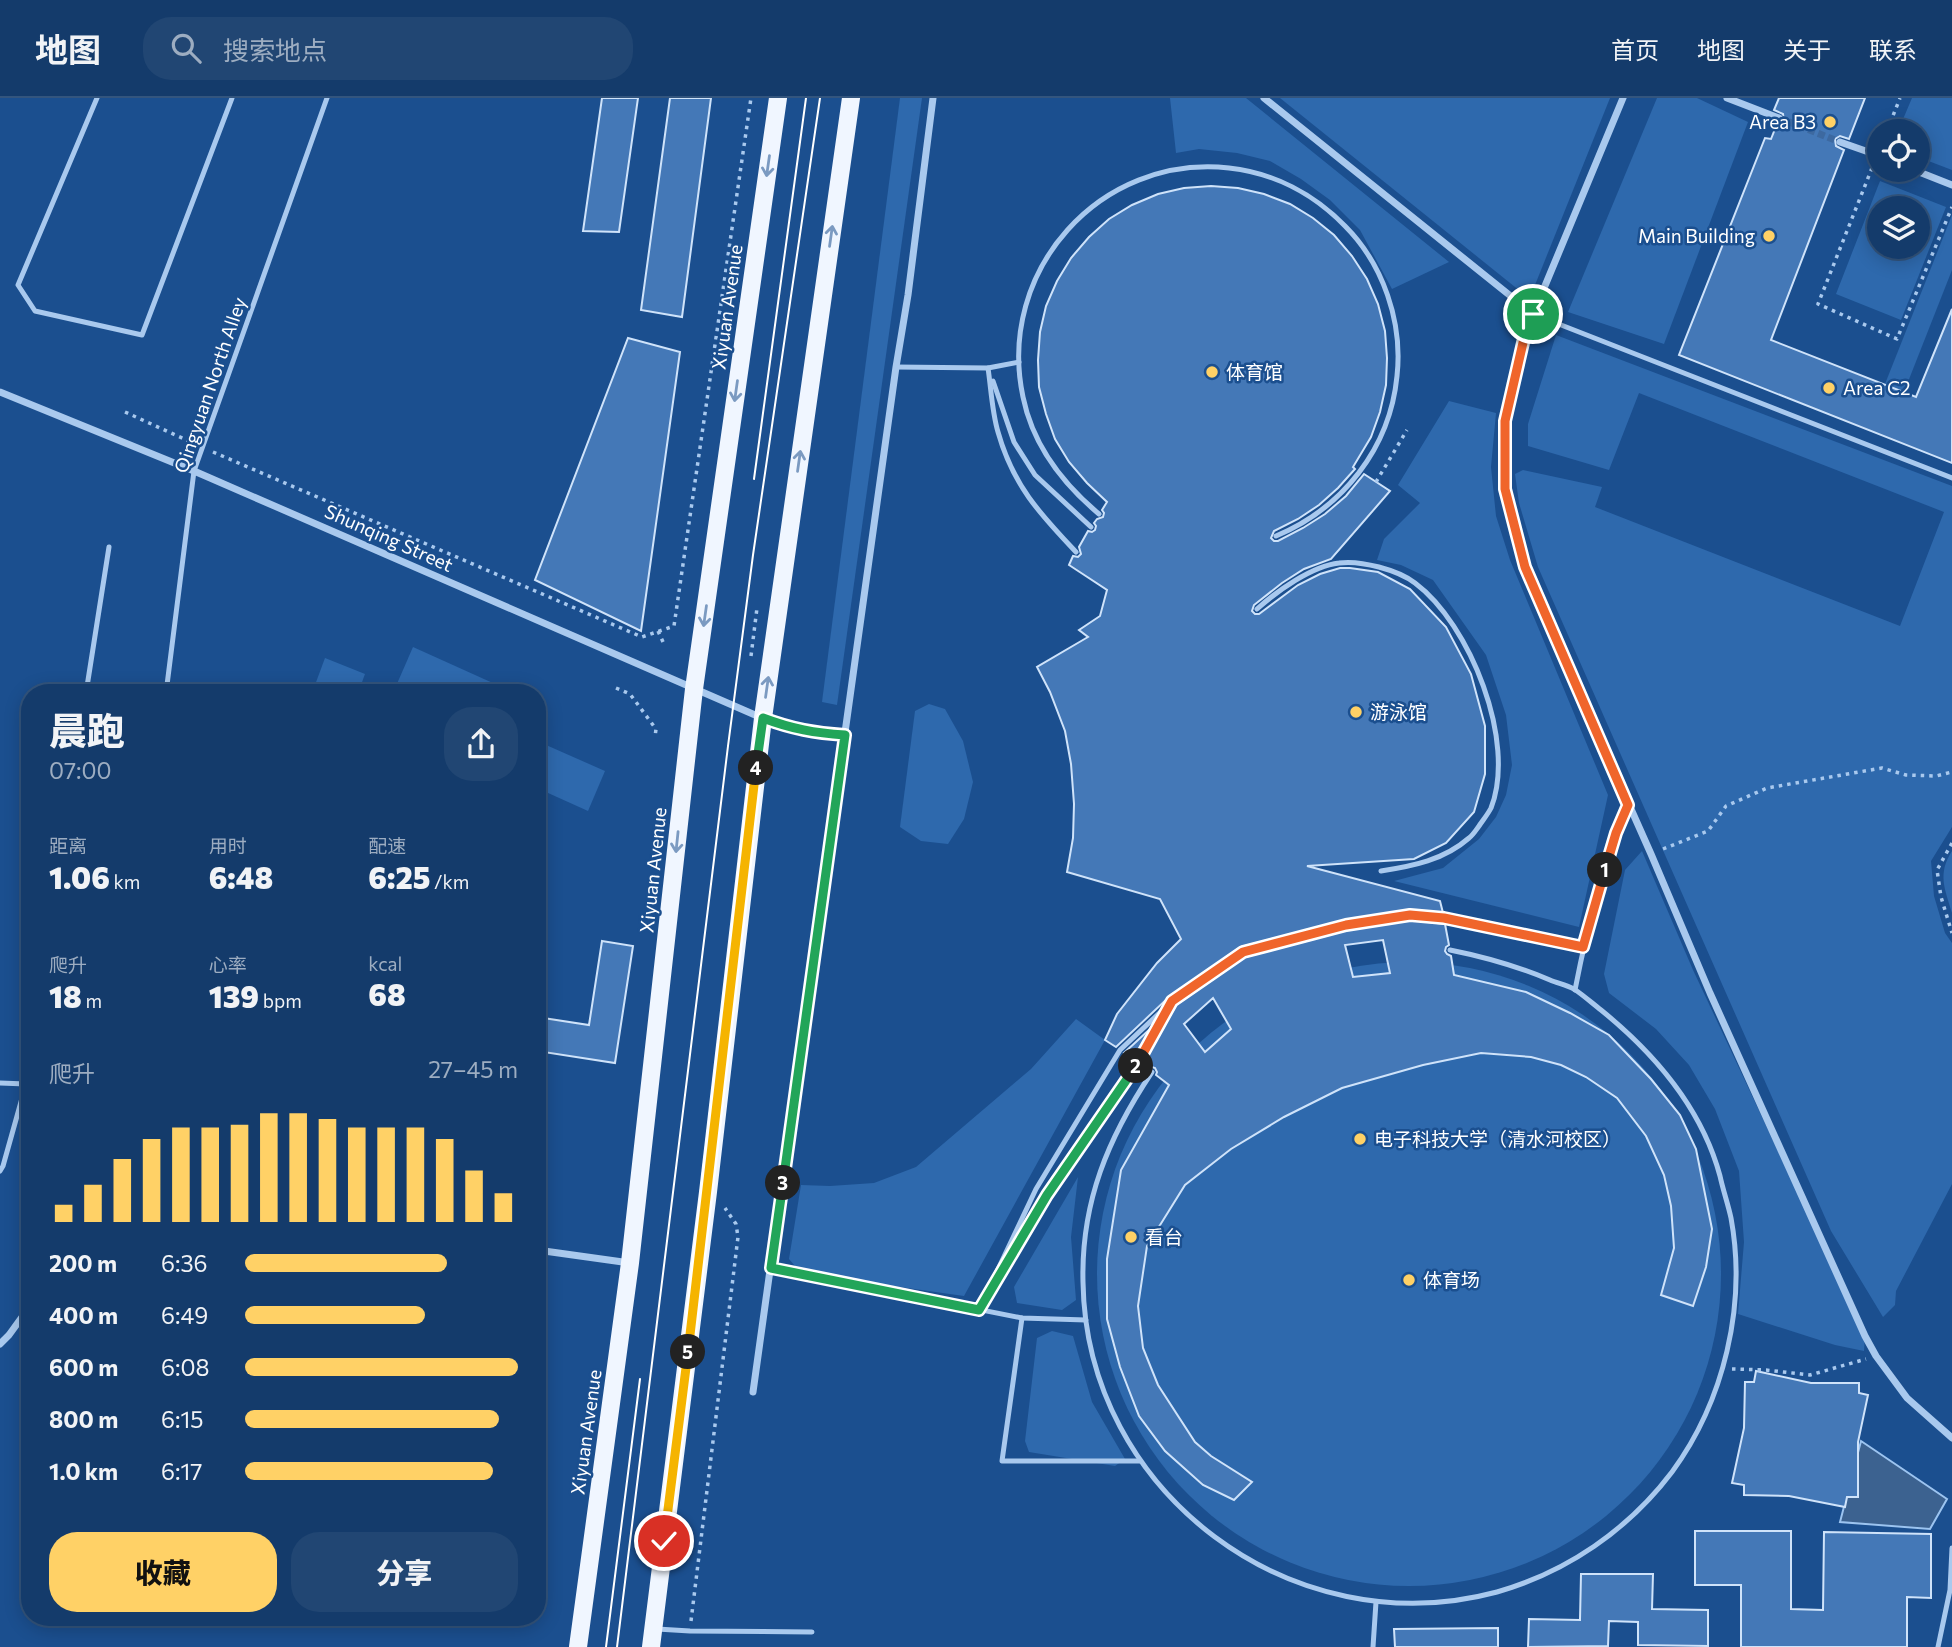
<!DOCTYPE html>
<html lang="zh">
<head>
<meta charset="utf-8">
<style>
  :root { --surface:#143b6b; --page:#214673; --text:#f1f3f6; --muted:#9dadc1; --line:#33557e; --accent:#ffd166 }
  body { margin:0; font-family:Commissioner,"Noto Sans SC",sans-serif; background:var(--page); color:var(--text); height:100vh; display:flex; flex-direction:column; font-size:26px; white-space:nowrap }
  * { box-sizing:border-box; margin:0 }
  p { font-size:23px; color:var(--muted) }
  .icon { flex:none; width:38px; height:38px; fill:none; stroke:currentColor; stroke-width:2; stroke-linecap:round; stroke-linejoin:round }
  .map { position:relative; flex:1; overflow:hidden }
  .side { position:absolute; left:21px; top:586px; width:525px; height:942px; display:flex; flex-direction:column; background:var(--surface); border-radius:28px; box-shadow:0 4px 18px #0003,0 0 0 2px var(--line) }
  .side>* { flex:none }
  .controls { position:absolute; left:1867px; top:21px; display:grid; gap:14px }
  .controls a { display:grid; place-items:center; width:63px; height:63px; border-radius:50%; background:var(--surface); box-shadow:0 4px 18px #0003,0 0 0 2px var(--line); font-size:35px }
  .pin { position:absolute; display:grid; place-items:center; width:60px; height:60px; color:#fff; margin:-30px; border:4px solid #fff; border-radius:50%; box-shadow:0 2px 7px #0007 }
  .km { position:absolute; width:35px; height:35px; margin:-18px; border-radius:50%; background:#222; color:#fff; font-size:19px; line-height:35px; text-align:center }
  .round { display:grid; place-items:center; flex:none; width:74px; height:74px; border-radius:28px; background:var(--page) }
  .headline { display:flex; align-items:center; justify-content:space-between; height:119px; padding:0 28px }
  h1 { font-size:38px; font-weight:800; line-height:52px }
  .stats { display:grid; grid-template-columns:repeat(3,1fr); gap:10px; height:119px; padding:7px 28px }
  .stats div { display:grid; align-content:center }
  .stats b { font-size:30px; font-weight:800 }
  .stats small { font-size:19px; font-weight:400 }
  .stats p { font-size:19px }
  .chart { height:196px; padding:14px 28px }
  .chart p { display:flex; justify-content:space-between }
  .chart svg { width:100%; height:126px; margin-top:7px; stroke:var(--accent); stroke-width:6 }
  .cta { display:flex; gap:14px; margin-top:auto; padding:14px 28px }
  .cta a { flex:1; height:80px; border-radius:28px; background:var(--accent); color:#111; font-size:28px; font-weight:800; line-height:80px; text-align:center }
  .cta a+a { background:var(--page); color:var(--text) }
  ul { padding:0 28px; list-style:none; font-size:23px }
  li { display:grid; grid-template-columns:112px 84px 1fr; align-items:center; height:52px }
  li i { height:18px; border-radius:9px; background:var(--accent) }
  header { display:flex; align-items:center; gap:42px; box-sizing:border-box; height:98px; padding:0 35px; background:var(--surface); border-bottom:2px solid var(--line) }
  header strong { font-size:33px }
  nav { display:flex; gap:38px; margin-inline-start:auto; font-size:24px }
  .search { width:490px; height:63px; background:var(--page); display:flex; align-items:center; gap:18px; box-sizing:border-box; padding:0 24px; border-radius:28px; color:var(--muted); font-size:26px }
  .map>svg:first-child { display:block }
  .green { fill:#2e69ad; fill-rule:evenodd }
  .water { fill:#3c6290; stroke:#9cc4f0; stroke-width:2 }
  .building { fill:#4478b7; stroke:#cfe3fa; stroke-width:2; fill-rule:evenodd }
  .lines { fill:none; stroke-linecap:round; stroke-linejoin:round }
  .minor-tunnel { stroke:#3d69a0; stroke-width:7; stroke-dasharray:7 3.5; stroke-linecap:butt }
  .path { stroke:#a9c9ee; stroke-width:3.5; stroke-dasharray:3.5 5; stroke-linecap:butt }
  .service { stroke:#a9c9ee; stroke-width:5 }
  .minor { stroke:#a9c9ee; stroke-width:7 }
  .primary { stroke:#f0f6ff; stroke-width:18 }
  .tram { stroke:#fff; stroke-width:2 }
  .oneway { stroke:#7b9ac1 }
  .split-1-casing { stroke:#fff; stroke-width:14 }
  .split-2-casing { stroke:#fff; stroke-width:14 }
  .split-3-casing { stroke:#fff; stroke-width:14 }
  .split-4-casing { stroke:#fff; stroke-width:14 }
  .split-5-casing { stroke:#fff; stroke-width:14 }
  .split-6-casing { stroke:#fff; stroke-width:14 }
  .split-1 { stroke:#f0652b; stroke-width:9 }
  .split-2 { stroke:#f0652b; stroke-width:9 }
  .split-3 { stroke:#22a559; stroke-width:9 }
  .split-4 { stroke:#22a559; stroke-width:9 }
  .split-5 { stroke:#f5b400; stroke-width:9 }
  .split-6 { stroke:#f5b400; stroke-width:9 }
  .poi-dot { fill:#ffd166; stroke:#1b4f8f; stroke-width:2.5 }
  .labels { text-anchor:middle; stroke-width:5; stroke-linejoin:round; paint-order:stroke }
  .poi-label { font-size:19px; fill:#fff; stroke:#1b4f8f; text-anchor:start }
  .street-label { font-size:19px; fill:#fff; stroke:#1b4f8f }
</style>
</head>
<body>
<header>
<strong>地图</strong>
<div class="search"><svg class="icon" aria-label="search" viewBox="0 0 24 24"><circle cx="10" cy="10" r="6"/><path d="M15 15l6 6"/></svg>搜索地点</div>
<nav><a>首页</a><a>地图</a><a>关于</a><a>联系</a></nav>
</header>
<div class="map">
<svg width="1952" height="1549" viewBox="0 0 1952 1549">
  <rect width="100%" height="100%" fill="#1b4f8f"/>
  <g class="green">
    <polygon points="900,0 922,0 837,607 822,604"/>
    <polygon points="1170,0 1246,0 1449,164 1392,191 1360,132 1330,102 1301,81 1270,63 1237,55 1199,51 1176,55"/>
    <polygon points="1280,0 1610,0 1533,192 1520,193"/>
    <polygon points="1657,0 1697,0 1748,24 1664,246 1568,214"/>
    <polygon points="1912,0 1952,0 1952,72 1918,59 1918,33 1898,33"/>
    <path d="M1880,83l66,26 -45,113 -65,-26zM1880,110h38v39h-38z"/>
    <polygon points="1952,117 1952,172 1904,294 1885,286"/>
    <polygon points="1556,237 1952,388 1952,729 1931,763 1934,798 1945,835 1952,845 1952,1086 1896,1193 1895,1207 1883,1219 1831,1133 1538,469 1519,405 1515,376 1523,372 1602,389 1595,409 1900,528 1944,414 1639,295 1609,372 1528,348 1528,326"/>
    <polygon points="1449,303 1496,315 1491,369 1496,418 1510,462 1608,697 1579,829 1394,783 1443,770 1479,741 1496,719 1506,697 1512,667 1506,617 1486,557 1433,482 1401,467 1377,462 1384,441 1420,405 1398,387"/>
    <polygon points="413,549 515,595 393,595"/>
    <polygon points="325,560 365,576 358,595 312,595"/>
    <polygon points="929,606 945,611 963,643 973,684 964,721 948,746 921,743 900,729 915,613"/>
    <polygon points="537,643 605,673 588,713 537,690"/>
    <polygon points="1642,753 1693,872 1865,1238 1864,1253 1835,1247 1738,1216 1744,1144 1739,1073 1715,1011 1689,967 1656,931 1609,895 1604,876 1625,772"/>
    <path d="M1952,753v62c-7,-24 -15,-39 0,-62z"/>
    <circle cx="1409" cy="1176" r="312"/>
    <polygon points="1076,921 1105,942 964,1198 801,1175 789,1161 801,1087 830,1088 874,1085 916,1069 1031,971"/>
    <polygon points="1078,1079 1071,1139 1076,1202 1062,1212 1017,1205 1014,1189"/>
    <polygon points="1052,1233 1073,1238 1092,1304 1125,1361 1115,1368 1029,1354 1025,1343 1037,1240"/>
  </g>
  <polygon class="water" points="1861,1343 1947,1401 1930,1431 1840,1424"/>
  <g class="building">
    <polygon points="602,0 638,0 619,134 583,133"/>
    <polygon points="670,0 711,0 682,219 641,212"/>
    <polygon points="1779,0 1865,0 1849,41 1840,38 1835,41 1836,48 1844,52 1771,242 1916,299 1952,211 1952,365 1679,257 1765,40 1771,41 1777,26 1781,26 1784,23 1783,16 1774,12"/>
    <polygon points="1211,88 1238,90 1264,96 1290,106 1313,120 1334,137 1352,158 1367,181 1378,206 1385,233 1387,260 1386,287 1380,314 1371,339 1353,369 1355,371 1338,390 1319,407 1298,421 1274,433 1271,440 1274,443 1278,443 1303,430 1325,416 1346,398 1364,376 1390,393 1331,461 1304,471 1282,485 1254,507 1252,513 1255,516 1259,516 1298,487 1320,476 1340,470 1350,470 1378,474 1410,491 1446,529 1471,576 1485,628 1485,676 1474,714 1446,745 1414,761 1307,768 1440,803 1443,815 1409,812 1345,822 1241,849 1169,899 1116,949 1105,942 1117,916 1157,865 1181,841 1160,801 1067,774 1073,740 1074,706 1071,666 1065,633 1050,594 1037,569 1088,539 1079,532 1100,518 1107,492 1069,467 1073,458 1078,459 1081,456 1079,449 1088,433 1092,434 1095,432 1096,428 1094,425 1097,421 1103,419 1104,415 1102,412 1107,404 1087,385 1069,364 1055,341 1046,316 1039,289 1038,262 1040,234 1046,208 1057,183 1071,160 1089,139 1109,121 1132,107 1158,96 1184,90"/>
    <polygon points="628,240 680,254 641,533 535,482"/>
    <path d="M1410,822l35,4 4,21 -3,2 -1,4 2,3 4,2 3,19 72,17 44,21 39,22 42,44 29,36 16,34 16,80 -6,38 -13,39 -32,-11 13,-47 -3,-42 -7,-31 -18,-39 -29,-38 -31,-21 -25,-12 -30,-8 -50,-4 -58,12 -81,23 -58,29 -53,32 -46,36 -38,61 -9,60 5,42 15,37 37,57 16,14 41,26 -18,18 -31,-15 -38,-34 -26,-35 -19,-49 -13,-48v-60l14,-89 48,-85 -13,-10 1,-3 -2,-4 -3,-1 -5,2 -5,-3 34,-61 69,-48 102,-27zM1383,842l7,33 -37,4 -8,-32zM1213,900l18,31 -26,23 -21,-28z"/>
    <polygon points="602,843 633,848 615,965 537,953 537,919 589,927"/>
    <polygon points="1151,930 1134,962 1124,955"/>
    <polygon points="1756,1273 1811,1285 1859,1285 1859,1295 1868,1297 1858,1344 1858,1399 1847,1399 1845,1409 1789,1398 1744,1397 1744,1387 1732,1385 1744,1330 1745,1284 1754,1284"/>
    <polygon points="1695,1433 1791,1433 1791,1511 1823,1512 1824,1434 1931,1436 1931,1500 1907,1499 1907,1549 1741,1549 1741,1487 1695,1487"/>
    <polygon points="1581,1476 1653,1476 1652,1511 1708,1512 1708,1548 1638,1547 1638,1524 1609,1523 1608,1548 1528,1549 1529,1521 1580,1522"/>
    <polygon points="1498,1530 1498,1549 1395,1549 1394,1531"/>
  </g>
  <g class="lines">
    <polyline class="minor-tunnel" points="1779,20 1840,44"/>
    <g class="path">
      <polyline points="1887,33 1900,0"/>
      <polyline points="1872,70 1818,206 1897,241 1952,109"/>
      <polyline points="125,314 193,345"/>
      <polyline points="213,354 642,539 674,528 751,0"/>
      <polyline points="1376,384 1407,332"/>
      <polyline points="658,533 664,546"/>
      <polyline points="751,558 757,510"/>
      <polyline points="616,590 630,596 656,631 655,639"/>
      <polyline points="1952,745 1937,772 1941,799 1952,835"/>
      <polyline points="1663,751 1708,733 1726,708 1767,690 1882,670 1906,677 1936,678 1952,674"/>
      <polyline points="1732,1271 1766,1272 1810,1277 1866,1261"/>
      <polyline points="691,1523 738,1139 736,1126 725,1110"/>
    </g>
    <g class="service">
      <polyline points="97,0 18,187 35,213 142,237 232,0"/>
      <polyline points="1533,216 1952,380"/>
      <polyline points="896,269 988,270 1019,264"/>
      <path d="M988,270c3,20 4,44 10,64 15,53 41,81 78,120"/>
      <polyline points="993,283 1014,344 1035,377 1091,429"/>
      <path d="M1099,416c-37,-31 -66,-68 -76,-117 -27,-126 77,-243 206,-229 45,5 85,26 116,58 38,38 58,96 52,150 -7,72 -54,132 -121,160"/>
      <path d="M1257,511c20,-18 55,-43 82,-46 22,-3 59,7 76,20 55,41 102,159 76,225 -3,6 -8,12 -12,18 -3,4 -6,9 -10,12 -25,22 -56,28 -88,33"/>
      <polyline points="86,595 109,449"/>
      <polyline points="166,595 194,373 327,0"/>
      <path d="M766,621c26,10 51,14 79,16"/>
      <path d="M1575,892c12,-62 28,-127 53,-185"/>
      <path d="M1152,974c-44,66 -71,130 -69,210 3,211 210,365 414,310 70,-20 131,-62 175,-120 52,-71 75,-167 59,-254 -3,-14 -8,-28 -11,-42 -18,-67 -66,-123 -119,-166 -9,-7 -18,-15 -27,-21 -8,-4 -17,-6 -24,-9 -33,-14 -65,-23 -100,-30"/>
      <polyline points="0,985 26,986"/>
      <polyline points="0,1073 3,1068 26,986 30,961"/>
      <polyline points="771,1170 1022,1220 1086,1222"/>
      <polyline points="992,1184 1036,1091 1120,952 1167,908"/>
      <polyline points="979,1212 1047,1097 1138,965 1172,903 1243,854 1346,827 1410,817 1444,820 1583,849"/>
      <polyline points="1022,1220 1002,1363 1140,1363"/>
      <polyline points="657,1531 690,1533 812,1534"/>
      <polyline points="1373,1549 1376,1504"/>
      <polyline points="1938,1549 1950,1492 1952,1450"/>
    </g>
    <g class="minor">
      <polyline points="1264,0 1533,216"/>
      <polyline points="1623,0 1525,236 1505,323 1505,391 1525,469 1543,513 1651,756 1710,895 1865,1238 1876,1258 1907,1300 1952,1340"/>
      <polyline points="1727,0 1779,20"/>
      <polyline points="1840,44 1880,58"/>
      <polyline points="1914,72 1952,87"/>
      <polyline points="0,294 194,373 762,620"/>
      <polyline points="537,1152 630,1165"/>
      <polyline points="0,1246 9,1237 30,1208"/>
      <polyline points="753,1294 896,269 908,197 933,0"/>
    </g>
    <g class="primary">
      <polyline points="578,1549 630,1165 694,591 778,0"/>
      <polyline points="651,1549 708,1094 763,620 851,0"/>
    </g>
    <g class="tram">
      <polyline points="754,381 806,0"/>
      <polyline points="606,1549 640,1281"/>
      <polyline points="617,1549 728,648 753,457 820,0"/>
    </g>
  </g>
  <defs><path id="oneway-shaft" d="M-6 0H5M1.5-3L5.5 0L1.5 3" fill="none" stroke-width="1.6" stroke-linecap="round" stroke-linejoin="round" transform="scale(1.75)"/></defs>
  <g class="oneway">
    <use href="#oneway-shaft" transform="translate(768 68) rotate(98)"/>
    <use href="#oneway-shaft" transform="translate(831 138) rotate(-82)"/>
    <use href="#oneway-shaft" transform="translate(736 293) rotate(98)"/>
    <use href="#oneway-shaft" transform="translate(799 363) rotate(-82)"/>
    <use href="#oneway-shaft" transform="translate(705 518) rotate(98)"/>
    <use href="#oneway-shaft" transform="translate(767 589) rotate(-82)"/>
    <use href="#oneway-shaft" transform="translate(677 744) rotate(96)"/>
  </g>
  <g class="lines">
    <defs>
      <polyline id="split-1" points="1533,216 1525,236 1505,323 1505,391 1525,469 1628,707 1616,735 1605,772"/>
      <polyline id="split-2" points="1136,968 1172,903 1243,854 1346,827 1410,817 1444,820 1583,849 1605,772"/>
      <polyline id="split-3" points="783,1085 771,1170 979,1212 1047,1097 1136,968"/>
      <path id="split-4" d="M756,670l7,-50c29,11 52,15 82,17l-62,448"/>
      <polyline id="split-5" points="688,1254 756,670"/>
      <polyline id="split-6" points="664,1443 688,1254"/>
    </defs>
    <use href="#split-1" class="split-1-casing"/>
    <use href="#split-2" class="split-2-casing"/>
    <use href="#split-3" class="split-3-casing"/>
    <use href="#split-4" class="split-4-casing"/>
    <use href="#split-5" class="split-5-casing"/>
    <use href="#split-6" class="split-6-casing"/>
    <use href="#split-1" class="split-1"/>
    <use href="#split-2" class="split-2"/>
    <use href="#split-3" class="split-3"/>
    <use href="#split-4" class="split-4"/>
    <use href="#split-5" class="split-5"/>
    <use href="#split-6" class="split-6"/>
  </g>
  <g class="poi-dot">
    <circle cx="1830" cy="24" r="7"/>
    <circle cx="1769" cy="138" r="7"/>
    <circle cx="1212" cy="274" r="7"/>
    <circle cx="1829" cy="290" r="7"/>
    <circle cx="1356" cy="614" r="7"/>
    <circle cx="1360" cy="1041" r="7"/>
    <circle cx="1131" cy="1139" r="7"/>
    <circle cx="1409" cy="1182" r="7"/>
  </g>
  <g class="labels">
    <g class="poi-label">
      <text x="1816" y="31" text-anchor="end">Area B3</text>
      <text x="1755" y="145" text-anchor="end">Main Building</text>
      <text x="1226" y="281">体育馆</text>
      <text x="1843" y="297">Area C2</text>
      <text x="1370" y="621">游泳馆</text>
      <text x="1374" y="1048">电子科技大学（清水河校区）</text>
      <text x="1145" y="1146">看台</text>
      <text x="1423" y="1189">体育场</text>
    </g>
    <g class="street-label">
      <text transform="translate(727 209) rotate(-82)" y="7">Xiyuan Avenue</text>
      <text transform="translate(210 287) rotate(-71)" y="7">Qingyuan North Alley</text>
      <text transform="translate(389 440) rotate(24)" y="7">Shunqing Street</text>
      <text transform="translate(653 772) rotate(-84)" y="7">Xiyuan Avenue</text>
      <text transform="translate(586 1334) rotate(-82)" y="7">Xiyuan Avenue</text>
    </g>
  </g>
</svg>
<div class="controls">
<a><svg class="icon" aria-label="locate" viewBox="0 0 24 24"><circle cx="12" cy="12" r="6"/><path d="M12 2v4M12 18v4M2 12h4M18 12h4"/></svg></a>
<a><svg class="icon" aria-label="layers" viewBox="0 0 24 24"><path d="M12 4l9 5-9 5-9-5zM3 14l9 5 9-5"/></svg></a>
</div>
<div class="pin" style="left:1533px;top:216px;background:#1e9e55"><svg class="icon" aria-label="arrive" viewBox="0 0 24 24"><path d="M6 21V4h12l-3 4 3 4H6"/></svg></div>
<div class="pin" style="left:664px;top:1443px;background:#d93025"><svg class="icon" aria-label="check" viewBox="0 0 24 24"><path d="M5 12l5 5 9-10"/></svg></div>
<b class="km" style="left:1605px;top:772px">1</b>
<b class="km" style="left:1136px;top:968px">2</b>
<b class="km" style="left:783px;top:1085px">3</b>
<b class="km" style="left:756px;top:670px">4</b>
<b class="km" style="left:688px;top:1254px">5</b>
<section class="side">
<div class="headline"><div><h1>晨跑</h1><p>07:00</p></div><a class="round"><svg class="icon" aria-label="share" viewBox="0 0 24 24"><path d="M12 15V3M7 8l5-5 5 5M5 13v7h14v-7"/></svg></a></div>
<div class="stats">
<div><p>距离</p><b>1.06<small> km</small></b></div>
<div><p>用时</p><b>6:48</b></div>
<div><p>配速</p><b>6:25<small> /km</small></b></div>
</div>
<div class="stats">
<div><p>爬升</p><b>18<small> m</small></b></div>
<div><p>心率</p><b>139<small> bpm</small></b></div>
<div><p>kcal</p><b>68</b></div>
</div>
<div class="chart"><p><span>爬升</span>27–45 m</p>
<svg viewBox="0 0 160 44" preserveAspectRatio="none"><path d="M5 44V38M15 44V31M25 44V22M35 44V15M45 44V11M55 44V11M65 44V10M75 44V6M85 44V6M95 44V8M105 44V11M115 44V11M125 44V11M135 44V15M145 44V26M155 44V34"/></svg>
</div>
<ul>
<li><b>200 m</b>6:36<i style="width:74%"></i></li>
<li><b>400 m</b>6:49<i style="width:66%"></i></li>
<li><b>600 m</b>6:08<i style="width:100%"></i></li>
<li><b>800 m</b>6:15<i style="width:93%"></i></li>
<li><b>1.0 km</b>6:17<i style="width:91%"></i></li>
</ul>
<div class="cta"><a>收藏</a><a>分享</a></div>
</section>
</div>
</body>
</html>
